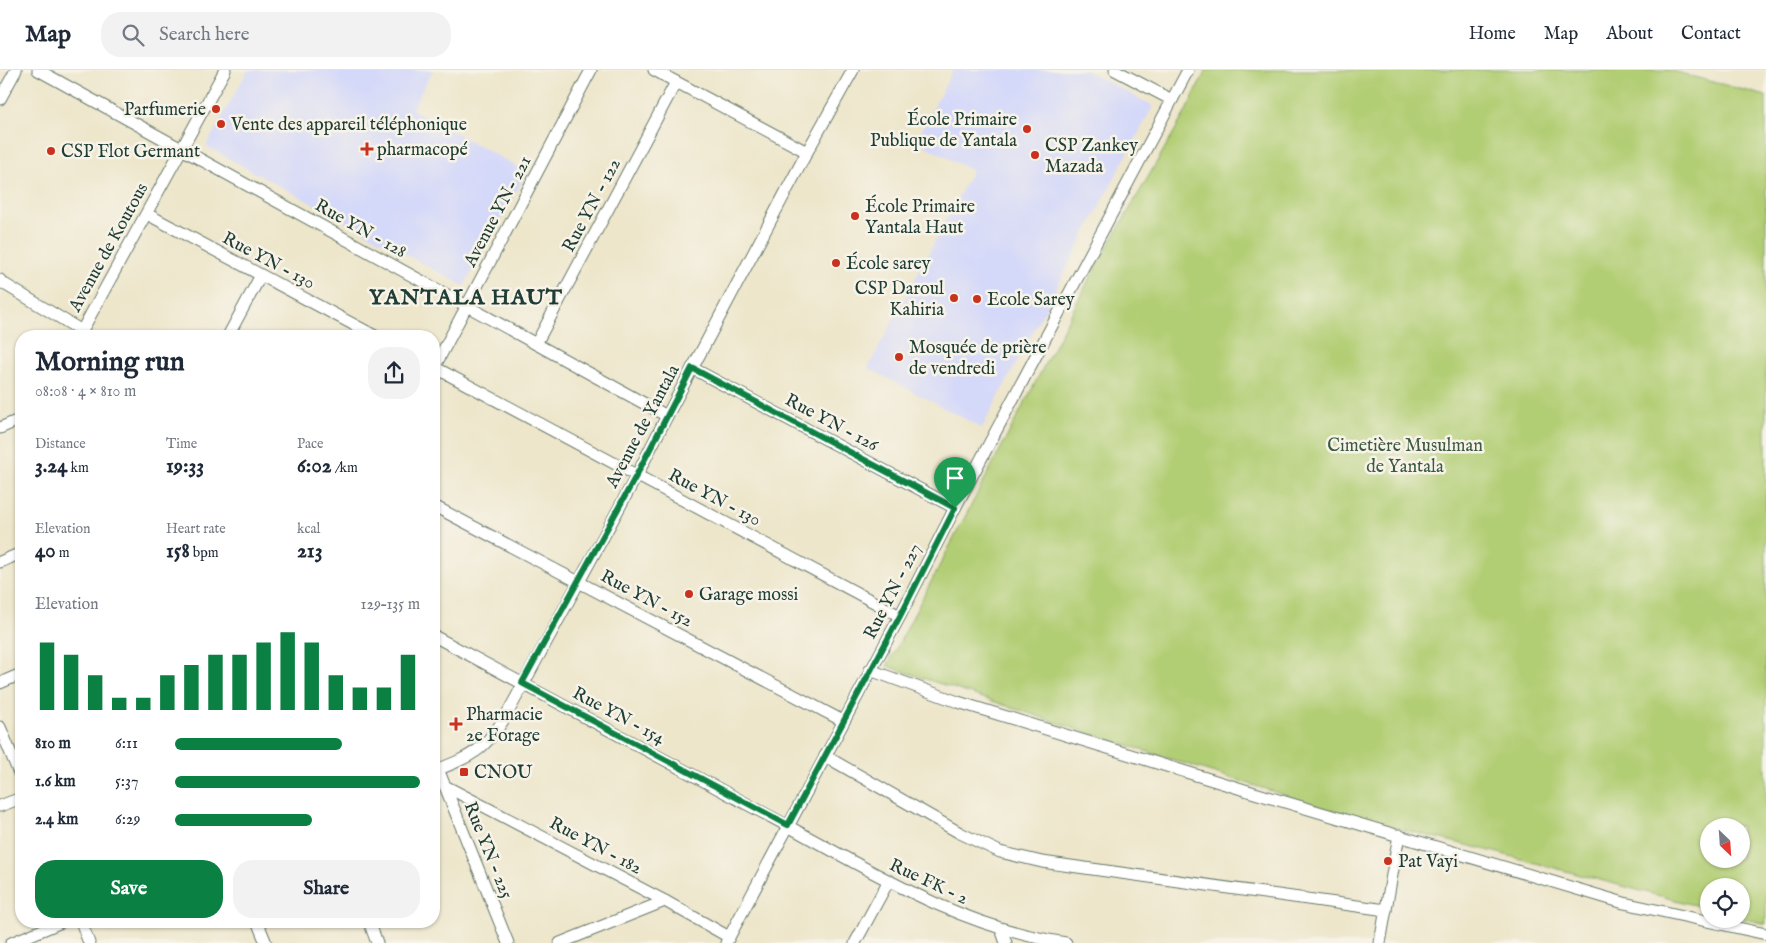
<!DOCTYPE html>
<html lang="en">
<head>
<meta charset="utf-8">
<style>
  :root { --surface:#fff; --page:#f2f2f3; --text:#1f2937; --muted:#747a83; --line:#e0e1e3; --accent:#0b8043 }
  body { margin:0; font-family:"IM FELL English",serif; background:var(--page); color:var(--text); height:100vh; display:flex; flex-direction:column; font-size:19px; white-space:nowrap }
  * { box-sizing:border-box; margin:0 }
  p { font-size:16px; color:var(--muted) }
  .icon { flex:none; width:28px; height:28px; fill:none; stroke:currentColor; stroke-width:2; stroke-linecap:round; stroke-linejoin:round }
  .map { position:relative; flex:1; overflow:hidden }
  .panel { position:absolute; left:15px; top:260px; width:425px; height:598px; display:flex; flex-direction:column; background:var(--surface); border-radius:20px; box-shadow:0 1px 4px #0004 }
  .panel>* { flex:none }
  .needle { width:32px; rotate:155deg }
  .controls { position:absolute; left:1700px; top:748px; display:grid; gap:10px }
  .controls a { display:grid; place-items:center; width:50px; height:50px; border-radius:50%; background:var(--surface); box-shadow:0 1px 4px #0004; font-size:25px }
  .pin { position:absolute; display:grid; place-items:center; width:42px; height:42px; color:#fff; margin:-51px -21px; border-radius:50% 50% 50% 0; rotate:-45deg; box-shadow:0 0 5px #0007 }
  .pin .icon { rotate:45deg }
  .round { display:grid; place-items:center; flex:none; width:52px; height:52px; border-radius:20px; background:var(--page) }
  .summary { display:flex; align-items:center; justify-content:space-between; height:85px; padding:0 20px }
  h1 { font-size:28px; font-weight:700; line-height:38px }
  .metrics { display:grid; grid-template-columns:repeat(3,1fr); gap:8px; height:85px; padding:5px 20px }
  .metrics div { display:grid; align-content:center }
  .metrics b { font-size:21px; font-weight:700 }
  .metrics small { font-size:14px; font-weight:400 }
  .metrics p { font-size:14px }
  .chart { height:140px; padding:10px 20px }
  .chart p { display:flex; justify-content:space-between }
  .chart svg { width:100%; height:90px; margin-top:5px; stroke:var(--accent); stroke-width:6 }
  .action { display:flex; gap:10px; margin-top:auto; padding:10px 20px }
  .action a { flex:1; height:58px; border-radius:20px; background:var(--accent); color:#fff; font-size:20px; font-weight:700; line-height:58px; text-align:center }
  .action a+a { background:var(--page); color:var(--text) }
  ul { padding:0 20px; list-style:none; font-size:16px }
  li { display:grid; grid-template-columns:80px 60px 1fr; align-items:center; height:38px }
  li i { height:12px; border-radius:6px; background:var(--accent) }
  header { display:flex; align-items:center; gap:30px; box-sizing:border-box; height:70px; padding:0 25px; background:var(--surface); border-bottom:1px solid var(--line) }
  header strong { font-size:24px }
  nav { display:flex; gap:28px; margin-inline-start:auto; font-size:18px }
  .search { width:350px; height:45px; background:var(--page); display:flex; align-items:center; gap:12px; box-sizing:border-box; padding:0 18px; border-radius:20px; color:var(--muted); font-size:19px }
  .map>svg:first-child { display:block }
  .built { fill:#d4d8f9 }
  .green { fill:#b2ce74; stroke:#688654; fill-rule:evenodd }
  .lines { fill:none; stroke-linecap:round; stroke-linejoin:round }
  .minor-casing { stroke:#677869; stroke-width:13 }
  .minor { stroke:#fff; stroke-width:11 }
  .route-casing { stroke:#fff; stroke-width:10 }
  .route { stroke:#0b8043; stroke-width:6 }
  .poi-dot { fill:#c8321e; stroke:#f7f3e8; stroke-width:2 }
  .labels { text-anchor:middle; stroke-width:5; stroke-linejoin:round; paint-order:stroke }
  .poi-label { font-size:18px; fill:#1f3d34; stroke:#f7f3e8; text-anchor:start }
  .street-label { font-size:18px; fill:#1f3d34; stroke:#f7f3e8 }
  .park-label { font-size:18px; fill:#3c5a41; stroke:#f7f3e8 }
  .district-label { font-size:22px; font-weight:bold; letter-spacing:1px; fill:#1f3d34; stroke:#f7f3e8 }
</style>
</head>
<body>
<header>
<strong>Map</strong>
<div class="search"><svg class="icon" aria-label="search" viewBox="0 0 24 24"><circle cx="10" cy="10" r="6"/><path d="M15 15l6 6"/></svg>Search here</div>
<nav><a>Home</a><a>Map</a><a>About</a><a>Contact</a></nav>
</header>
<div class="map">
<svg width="1766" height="873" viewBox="0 0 1766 873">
  <rect width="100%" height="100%" fill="#f7f3e8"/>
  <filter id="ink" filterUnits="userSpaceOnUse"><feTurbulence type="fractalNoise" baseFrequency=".02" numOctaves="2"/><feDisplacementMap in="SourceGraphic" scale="10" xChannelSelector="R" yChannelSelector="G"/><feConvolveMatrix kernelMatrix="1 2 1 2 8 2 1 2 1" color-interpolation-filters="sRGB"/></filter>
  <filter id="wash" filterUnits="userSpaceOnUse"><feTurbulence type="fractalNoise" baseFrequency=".0096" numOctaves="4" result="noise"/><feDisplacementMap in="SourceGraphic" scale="20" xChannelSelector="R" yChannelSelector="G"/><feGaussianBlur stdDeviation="1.12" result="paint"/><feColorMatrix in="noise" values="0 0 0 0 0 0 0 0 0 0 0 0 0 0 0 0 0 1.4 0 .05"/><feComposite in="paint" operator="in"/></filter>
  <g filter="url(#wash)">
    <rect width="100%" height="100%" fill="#ede6cb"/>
    <g class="built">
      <polygon points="248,0 433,0 412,39 527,102 464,216 206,76"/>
      <polygon points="953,0 1085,0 1153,36 982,358 868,298 972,101 916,71"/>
    </g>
    <path class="green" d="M1206,0h463l97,26v828l-25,-6v-32h-32v23l-226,-60 -120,-29 -287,-91 -189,-63 204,-390 94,-163zM1709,756h32v33h-32z"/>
  </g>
  <g filter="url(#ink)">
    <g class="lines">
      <defs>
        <g id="minor">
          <polyline points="38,0 667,346"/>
          <polyline points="654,0 807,82"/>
          <polyline points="1115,0 1172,30"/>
          <polyline points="0,29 16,0"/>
          <polyline points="147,144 375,266"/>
          <polyline points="0,210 1,212 82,261"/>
          <polyline points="79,266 225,0"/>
          <polyline points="228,266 261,205"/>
          <polyline points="536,274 676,12"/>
          <polyline points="434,297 900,546"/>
          <polyline points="434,298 591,0"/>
          <polyline points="692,298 955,438"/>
          <polyline points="0,358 21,349"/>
          <polyline points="434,436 843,651"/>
          <polyline points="0,492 21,483"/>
          <path d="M434,566c113,60 226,121 339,182 95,51 184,109 293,125"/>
          <polyline points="870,600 958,632 1248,721 1624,833 1766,864"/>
          <polyline points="0,613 21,604"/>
          <polyline points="0,657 21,708"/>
          <polyline points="825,686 960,763 1000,782 1042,792 1386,840"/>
          <polyline points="438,699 508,873"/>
          <path d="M434,701c38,-15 49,-19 72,-55l131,-241 30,-59 140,-264 46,-82"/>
          <polyline points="445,716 665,831 729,867"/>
          <polyline points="0,736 21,728"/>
          <polyline points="81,851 89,873"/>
          <polyline points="257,851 266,873"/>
          <polyline points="369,851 377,873"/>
          <polyline points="1001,859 1006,873"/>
          <polyline points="11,873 64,851"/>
          <polyline points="560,873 665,831"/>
          <polyline points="726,873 900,546 955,438 1188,0"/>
          <polyline points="855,873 888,812"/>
          <polyline points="1380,873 1399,765"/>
        </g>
      </defs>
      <use href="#minor" class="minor-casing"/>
      <use href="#minor" class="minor"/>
    </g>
  </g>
  <g class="lines" filter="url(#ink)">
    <defs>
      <polygon id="route" points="692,298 955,438 900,546 788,755 522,613 636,406"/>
    </defs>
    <use href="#route" class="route-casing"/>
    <use href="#route" class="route"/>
  </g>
  <g class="poi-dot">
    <circle cx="216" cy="39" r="5"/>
    <circle cx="221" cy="54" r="5"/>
    <circle cx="1027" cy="59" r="5"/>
    <path d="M364.5 71.5h5v5h5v5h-5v5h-5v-5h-5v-5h5z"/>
    <circle cx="51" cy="81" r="5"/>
    <circle cx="1035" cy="85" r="5"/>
    <circle cx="855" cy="146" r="5"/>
    <circle cx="836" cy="193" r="5"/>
    <circle cx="954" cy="228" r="5"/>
    <circle cx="977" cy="229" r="5"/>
    <circle cx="899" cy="287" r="5"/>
    <circle cx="689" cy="524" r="5"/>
    <path d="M453.5 646.5h5v5h5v5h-5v5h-5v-5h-5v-5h5z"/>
    <rect x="459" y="697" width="10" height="10" rx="2.5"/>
    <circle cx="1388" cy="791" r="5"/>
  </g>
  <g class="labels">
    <g class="poi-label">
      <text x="206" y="45" text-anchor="end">Parfumerie</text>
      <text x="1017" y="55" text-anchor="end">École Primaire<tspan x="1017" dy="21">Publique de Yantala</tspan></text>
      <text x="231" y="60">Vente des appareil téléphonique</text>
      <text x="1045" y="81">CSP Zankey<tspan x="1045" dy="21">Mazada</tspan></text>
      <text x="377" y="85">pharmacopé</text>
      <text x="61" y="87">CSP Flot Germant</text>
      <text x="865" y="142">École Primaire<tspan x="865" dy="21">Yantala Haut</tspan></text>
      <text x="846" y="199">École sarey</text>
      <text x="944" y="224" text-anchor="end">CSP Daroul<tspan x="944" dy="21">Kahiria</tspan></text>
      <text x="987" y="235">Ecole Sarey</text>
      <text x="909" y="283">Mosquée de prière<tspan x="909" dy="21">de vendredi</tspan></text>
      <text x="699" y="530">Garage mossi</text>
      <text x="466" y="650">Pharmacie<tspan x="466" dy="21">2e Forage</tspan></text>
      <text x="474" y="708">CNOU</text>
      <text x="1398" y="797">Pat Vayi</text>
    </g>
    <g class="street-label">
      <text transform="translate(591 135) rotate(-62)" y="6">Rue YN - 122</text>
      <text transform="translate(497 141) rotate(-62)" y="6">Avenue YN- 221</text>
      <text transform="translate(361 158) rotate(29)" y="6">Rue YN - 128</text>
      <text transform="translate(108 177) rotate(-61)" y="6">Avenue de Koutous</text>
      <text transform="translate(269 190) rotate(28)" y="6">Rue YN - 130</text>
      <text transform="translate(832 352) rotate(28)" y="6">Rue YN - 126</text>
      <text transform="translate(642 356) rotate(-62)" y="6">Avenue de Yantala</text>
      <text transform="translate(715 427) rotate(28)" y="6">Rue YN - 130</text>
      <text transform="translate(892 521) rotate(-63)" y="6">Rue YN - 227</text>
      <text transform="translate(647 528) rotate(28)" y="6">Rue YN - 152</text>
      <text transform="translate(619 645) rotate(28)" y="6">Rue YN - 154</text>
      <text transform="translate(596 775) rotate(28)" y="6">Rue YN - 182</text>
      <text transform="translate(489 780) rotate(68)" y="6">Rue YN - 225</text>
      <text transform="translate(929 811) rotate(25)" y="6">Rue FK - 2</text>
    </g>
    <g class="park-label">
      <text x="1405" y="381">Cimetière Musulman<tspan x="1405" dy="21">de Yantala</tspan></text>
    </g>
    <g class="district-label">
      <text x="466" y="234">YANTALA HAUT</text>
    </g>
  </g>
</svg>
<div class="controls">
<a><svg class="needle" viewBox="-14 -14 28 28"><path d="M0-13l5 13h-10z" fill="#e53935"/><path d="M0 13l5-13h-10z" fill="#747a83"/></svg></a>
<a><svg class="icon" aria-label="locate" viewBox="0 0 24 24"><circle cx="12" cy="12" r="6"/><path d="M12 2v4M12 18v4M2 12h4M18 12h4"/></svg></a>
</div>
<div class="pin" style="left:955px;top:438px;background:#1e9e55"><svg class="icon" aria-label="arrive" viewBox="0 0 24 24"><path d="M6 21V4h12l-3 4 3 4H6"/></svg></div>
<section class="panel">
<div class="summary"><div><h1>Morning run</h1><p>08:08 · 4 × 810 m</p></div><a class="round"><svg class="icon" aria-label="share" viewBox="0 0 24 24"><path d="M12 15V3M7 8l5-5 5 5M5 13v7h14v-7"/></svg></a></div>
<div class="metrics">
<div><p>Distance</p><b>3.24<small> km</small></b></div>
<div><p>Time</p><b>19:33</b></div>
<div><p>Pace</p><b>6:02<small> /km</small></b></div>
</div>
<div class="metrics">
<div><p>Elevation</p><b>40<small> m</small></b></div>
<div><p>Heart rate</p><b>158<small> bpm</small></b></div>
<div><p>kcal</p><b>213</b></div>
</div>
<div class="chart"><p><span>Elevation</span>129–135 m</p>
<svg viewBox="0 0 160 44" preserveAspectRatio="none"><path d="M5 44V11M15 44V17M25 44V27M35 44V38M45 44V38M55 44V27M65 44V22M75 44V17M85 44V17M95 44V11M105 44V6M115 44V11M125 44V27M135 44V33M145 44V33M155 44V17"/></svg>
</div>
<ul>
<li><b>810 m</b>6:11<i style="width:68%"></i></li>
<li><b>1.6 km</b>5:37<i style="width:100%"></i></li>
<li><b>2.4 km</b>6:29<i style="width:56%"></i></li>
</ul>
<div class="action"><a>Save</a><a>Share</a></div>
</section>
</div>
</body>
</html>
